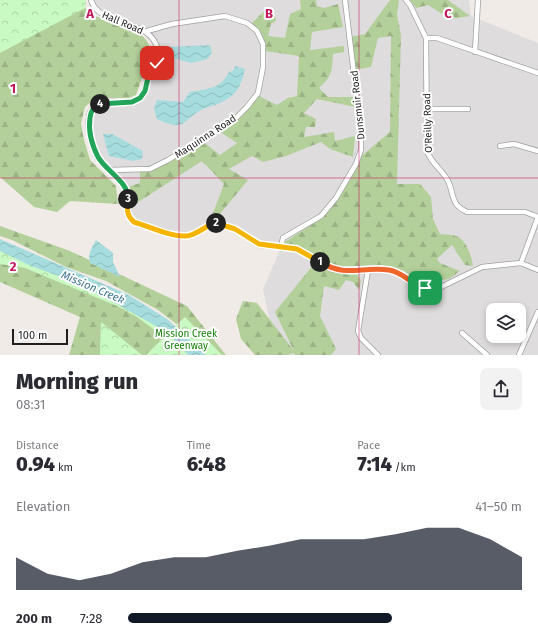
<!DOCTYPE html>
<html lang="en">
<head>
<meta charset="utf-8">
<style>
  :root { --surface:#fff; --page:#f2f2f3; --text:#2b2b33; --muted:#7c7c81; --accent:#111827 }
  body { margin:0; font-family:"Fira Sans",sans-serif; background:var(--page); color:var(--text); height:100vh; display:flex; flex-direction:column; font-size:15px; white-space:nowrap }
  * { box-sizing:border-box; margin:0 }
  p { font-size:13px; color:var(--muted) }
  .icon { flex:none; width:22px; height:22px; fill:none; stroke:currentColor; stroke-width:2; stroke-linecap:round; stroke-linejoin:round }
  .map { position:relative; height:355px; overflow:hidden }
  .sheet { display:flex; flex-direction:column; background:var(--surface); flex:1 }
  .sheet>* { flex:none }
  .controls { position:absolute; left:486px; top:303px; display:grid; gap:8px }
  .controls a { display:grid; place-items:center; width:40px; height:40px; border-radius:8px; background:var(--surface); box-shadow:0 2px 6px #0003; font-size:20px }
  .scale { position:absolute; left:12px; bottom:10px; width:56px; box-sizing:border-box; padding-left:4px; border:2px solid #1f1f1f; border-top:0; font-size:11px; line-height:14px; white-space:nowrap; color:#1f1f1f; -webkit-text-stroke:3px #fff; paint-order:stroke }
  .pin { position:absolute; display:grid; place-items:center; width:34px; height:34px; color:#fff; margin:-17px; border-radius:8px; box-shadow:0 2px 6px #0006 }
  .km { position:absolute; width:20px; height:20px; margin:-10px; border-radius:50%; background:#222; color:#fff; font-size:11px; line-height:20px; text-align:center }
  .round { display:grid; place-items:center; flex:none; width:42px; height:42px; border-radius:8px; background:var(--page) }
  .summary { display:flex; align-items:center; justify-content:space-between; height:68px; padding:0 16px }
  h1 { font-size:22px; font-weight:800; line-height:30px }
  .figures { display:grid; grid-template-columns:repeat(3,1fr); gap:6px; height:68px; padding:4px 16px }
  .figures div { display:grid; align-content:center }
  .figures b { font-size:20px; font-weight:800 }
  .figures small { font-size:11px; font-weight:400 }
  .figures p { font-size:11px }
  .chart { height:112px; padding:8px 16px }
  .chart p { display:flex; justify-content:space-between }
  .chart svg { width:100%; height:72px; margin-top:4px; fill:var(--accent); opacity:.7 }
  ul { padding:0 16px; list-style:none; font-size:13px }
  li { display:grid; grid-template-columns:64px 48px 1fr; align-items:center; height:30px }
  li i { height:10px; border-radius:5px; background:var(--accent) }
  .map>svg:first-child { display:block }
  .residential { fill:#dedcdd; fill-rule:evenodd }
  .forest { fill:url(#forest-firs) }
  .park { fill:url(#park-crowns) }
  .water { fill:url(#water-waves) }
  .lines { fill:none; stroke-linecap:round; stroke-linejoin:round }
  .minor-casing { stroke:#a0a0a0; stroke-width:6 }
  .minor { stroke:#fff; stroke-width:4.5 }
  .split-1-casing { stroke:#fff; stroke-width:8 }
  .split-2-casing { stroke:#fff; stroke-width:8 }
  .split-3-casing { stroke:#fff; stroke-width:8 }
  .split-4-casing { stroke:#fff; stroke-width:8 }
  .split-5-casing { stroke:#fff; stroke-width:8 }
  .split-1 { stroke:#f0652b; stroke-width:5 }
  .split-2 { stroke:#f5b400; stroke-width:5 }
  .split-3 { stroke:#f5b400; stroke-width:5 }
  .split-4 { stroke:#22a559; stroke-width:5 }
  .split-5 { stroke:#22a559; stroke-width:5 }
  .grid { fill:none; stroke:#c2185b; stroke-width:1; stroke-opacity:0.55 }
  .labels { text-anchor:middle; stroke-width:4; stroke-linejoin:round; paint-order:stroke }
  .street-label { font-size:10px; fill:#1f1f1f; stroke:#fff }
  .park-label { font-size:10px; fill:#17810a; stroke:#fff }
  .water-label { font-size:11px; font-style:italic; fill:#3f7891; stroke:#fff }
  .grid-label { font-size:13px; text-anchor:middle; font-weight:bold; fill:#c2185b; stroke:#fff; stroke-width:4; stroke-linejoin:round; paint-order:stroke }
</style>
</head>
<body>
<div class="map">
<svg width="538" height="355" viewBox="0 0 538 355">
  <defs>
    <pattern id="forest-firs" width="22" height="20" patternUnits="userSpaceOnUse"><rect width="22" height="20" fill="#b4d09a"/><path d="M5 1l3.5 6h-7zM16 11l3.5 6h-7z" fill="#9ab284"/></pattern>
    <pattern id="park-crowns" width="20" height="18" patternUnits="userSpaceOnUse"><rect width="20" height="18" fill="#c9fac3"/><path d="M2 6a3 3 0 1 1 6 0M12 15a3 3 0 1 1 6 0" fill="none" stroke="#acd6a7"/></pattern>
    <pattern id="water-waves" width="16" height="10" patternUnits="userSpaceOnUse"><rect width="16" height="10" fill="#a6dcde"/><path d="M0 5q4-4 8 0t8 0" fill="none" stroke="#8ebcbe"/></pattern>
  </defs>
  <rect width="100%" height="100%" fill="#f0ebe6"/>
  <path class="residential" d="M94,0h375l2,16 67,27v312h-247l-18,-19 -10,-47 20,-46 -25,-3 -30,-16 -11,-2h-8l-16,11 -13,2 -49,-16 -4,-28 -28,-33 -10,-33v-11l7,-9 41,-3 9,-12 3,-17 8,-9 2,-14 -5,-13 -12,-10 -40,-15 -5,-5zM493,310h26v26h-26z"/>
  <g class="forest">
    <polygon points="0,0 86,0 85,8 95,16 137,30 147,41 152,51 150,61 143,75 136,95 129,98 95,98 85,107 81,123 84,140 90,160 116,186 118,204 70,201 57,212 34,207 0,177"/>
    <path d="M300,0h16l1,6 7,2 14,-4 5,23 -31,5 -2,18 34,-4v6l-11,2c-1,18 -1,22 -14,34l9,9h26l1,10 -38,-8 -13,14 12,6 -1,8h-9l-2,10 30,-5 1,9 20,-5 -2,21 -23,-8 -9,-7 -35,14 -23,6 -11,-6 -23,13 19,11 -29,35 -6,-2 11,-29 -22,-23 -73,47 -1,-21 12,-4v-15l31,-8 31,-19 18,14 17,-12 -17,-11 37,-37 20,10 11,-7 9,-2 2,-40 -34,-5 -13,-28 12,-12 11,4 1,6 -5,3 -3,12 17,2 5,-24 11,-5z"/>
    <path d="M390,0h9l-2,15 4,20 -4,149h23l11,13 2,22 7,15c5,1 12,0 16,2 10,3 16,21 17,30l-8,-1 -13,-20 -15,14 3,4 20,8 -11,8 -28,4 -17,-12 -23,-6 -54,2 -17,-15 -27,-9 36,-23 28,-35 12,-27 31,-26 1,-96 -13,2 -7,29 -16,3 -5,-33 15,-3z"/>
    <polygon points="410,0 448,0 470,16 450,19 428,5 416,8"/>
    <polygon points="0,226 70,251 187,306 226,355 206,355 183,329 158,310 106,281 66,267 12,240 0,236"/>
    <polygon points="0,253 115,295 194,355 69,355 80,317 0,282"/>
    <polygon points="313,265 357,274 361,281 359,290 353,282 346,280 339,290 324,286 320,316 336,349 331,355 295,355 294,353 288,355 255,355 241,339 236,319 243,301 257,303 294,351 275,312"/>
  </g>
  <g class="park">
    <polygon points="0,0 86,0 85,8 0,53"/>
    <polygon points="0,242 174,327 185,317 222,355 146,355 164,337 137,317 117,306 25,268 0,264"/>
    <polygon points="101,322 142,355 100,355"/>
  </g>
  <g class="water">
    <polygon points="210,45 212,52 208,59 191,63 170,57 168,50 170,47"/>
    <path d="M235,66l10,3c-4,18 -9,27 -27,35 -5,2 -10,3 -15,5 -23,12 -16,24 -46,10l-3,-10 3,-9 26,2 7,-10c17,-3 31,-3 39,-20l4,-1z"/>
    <polygon points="103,134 112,134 143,151 142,159 133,161 109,156"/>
    <polygon points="0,239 129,295 167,319 206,355 188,355 165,331 81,284 31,266 0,251"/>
    <path d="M96,240l17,13v9l7,15 -30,-14c-3,-8 2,-16 6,-23z"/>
  </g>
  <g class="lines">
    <defs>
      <g id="minor">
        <path d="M91,0c9,29 59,16 67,50 3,11 -5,16 -10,24 -3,8 -1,16 -7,23 -8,8 -22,4 -32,5 -6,1 -13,2 -17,7 -8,12 -1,38 7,49 7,10 17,18 25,28 9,11 -2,25 10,36l48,15 10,-2 18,-10 6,-2 19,6 24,16 38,4 34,20 10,2 50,-1 11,6 14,10 9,3 14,-1 43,-21 39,-4 17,7"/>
        <path d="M406,0l4,5 16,33 1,113c4,12 14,18 20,28 8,14 2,25 20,33h58l13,5"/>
        <polyline points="426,38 437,38 538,73"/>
        <polyline points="475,52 478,0"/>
        <polyline points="426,109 468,109"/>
        <polyline points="500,146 514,144 538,151"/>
        <polyline points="109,170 150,169 168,160 236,118 247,107 258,93 263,67 263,44 257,31 247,23 225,16 172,24 147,31"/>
        <polyline points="281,247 283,238 321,216 336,198 356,164 361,150 361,132 345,0"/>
        <polyline points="521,263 538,217"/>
        <polyline points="368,270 358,331 361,338 378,355"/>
        <polyline points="462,333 487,355"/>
        <polyline points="519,355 538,312"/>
      </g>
    </defs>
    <use href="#minor" class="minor-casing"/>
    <use href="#minor" class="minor"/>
  </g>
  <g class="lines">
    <defs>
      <path id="split-1" d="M320,262c27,16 41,4 69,8 14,2 23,15 36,18"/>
      <polyline id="split-2" points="216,223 235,229 259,244 297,249 320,262"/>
      <path id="split-3" d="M128,199c-1,10 -2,16 6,23 14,4 43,18 57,13 9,-3 16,-10 25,-12"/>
      <path id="split-4" d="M100,104c-7,2 -9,7 -10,14 -2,13 2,27 8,39 8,14 31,25 30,42"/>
      <polyline id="split-5" points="100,104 132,102 140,98 145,91 149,73 157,63"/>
    </defs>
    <use href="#split-1" class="split-1-casing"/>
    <use href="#split-2" class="split-2-casing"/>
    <use href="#split-3" class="split-3-casing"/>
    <use href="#split-4" class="split-4-casing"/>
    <use href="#split-5" class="split-5-casing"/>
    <use href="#split-1" class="split-1"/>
    <use href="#split-2" class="split-2"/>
    <use href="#split-3" class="split-3"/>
    <use href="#split-4" class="split-4"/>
    <use href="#split-5" class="split-5"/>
  </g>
  <path class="grid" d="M179,0v355M359,0v355M0,178h538"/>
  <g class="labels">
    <g class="street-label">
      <text transform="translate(123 22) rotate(23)" y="4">Hall Road</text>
      <text transform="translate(357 105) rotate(-96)" y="4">Dunsmuir Road</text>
      <text transform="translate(427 123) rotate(-92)" y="4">O'Reilly Road</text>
      <text transform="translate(205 136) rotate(-33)" y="4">Maquinna Road</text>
    </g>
    <g class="park-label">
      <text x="186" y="337">Mission Creek<tspan x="186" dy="12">Greenway</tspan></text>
    </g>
    <g class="water-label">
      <text transform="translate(93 287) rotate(23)" y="4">Mission Creek</text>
    </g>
  </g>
  <g class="grid-label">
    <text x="90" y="18">A</text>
    <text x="269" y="18">B</text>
    <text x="448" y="18">C</text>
    <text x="13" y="93">1</text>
    <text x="13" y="271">2</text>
  </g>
</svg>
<div class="controls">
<a><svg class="icon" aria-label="layers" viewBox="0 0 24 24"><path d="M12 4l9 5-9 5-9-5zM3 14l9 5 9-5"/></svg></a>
</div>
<div class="scale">100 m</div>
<div class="pin" style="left:425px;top:288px;background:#1e9e55"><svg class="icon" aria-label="arrive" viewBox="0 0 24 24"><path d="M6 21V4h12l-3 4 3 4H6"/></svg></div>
<div class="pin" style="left:157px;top:63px;background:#d93025"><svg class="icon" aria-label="check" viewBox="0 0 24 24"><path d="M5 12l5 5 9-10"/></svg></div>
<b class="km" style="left:320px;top:262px">1</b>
<b class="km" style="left:216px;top:223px">2</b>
<b class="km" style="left:128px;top:199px">3</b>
<b class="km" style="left:100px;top:104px">4</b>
</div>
<section class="sheet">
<div class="summary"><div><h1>Morning run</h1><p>08:31</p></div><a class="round"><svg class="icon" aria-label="share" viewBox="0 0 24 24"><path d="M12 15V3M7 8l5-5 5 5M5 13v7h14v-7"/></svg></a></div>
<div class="figures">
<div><p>Distance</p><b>0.94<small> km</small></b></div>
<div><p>Time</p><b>6:48</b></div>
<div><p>Pace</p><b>7:14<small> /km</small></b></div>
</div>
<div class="chart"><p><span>Elevation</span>41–50 m</p>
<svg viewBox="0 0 160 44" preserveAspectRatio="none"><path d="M0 44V24L10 34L20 38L30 34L40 27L50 24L60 24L70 20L80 17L90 13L100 13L110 13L120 10L130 6L140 6L150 13L160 24V44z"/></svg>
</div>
<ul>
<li><b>200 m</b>7:28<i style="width:67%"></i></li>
</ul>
</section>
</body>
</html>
